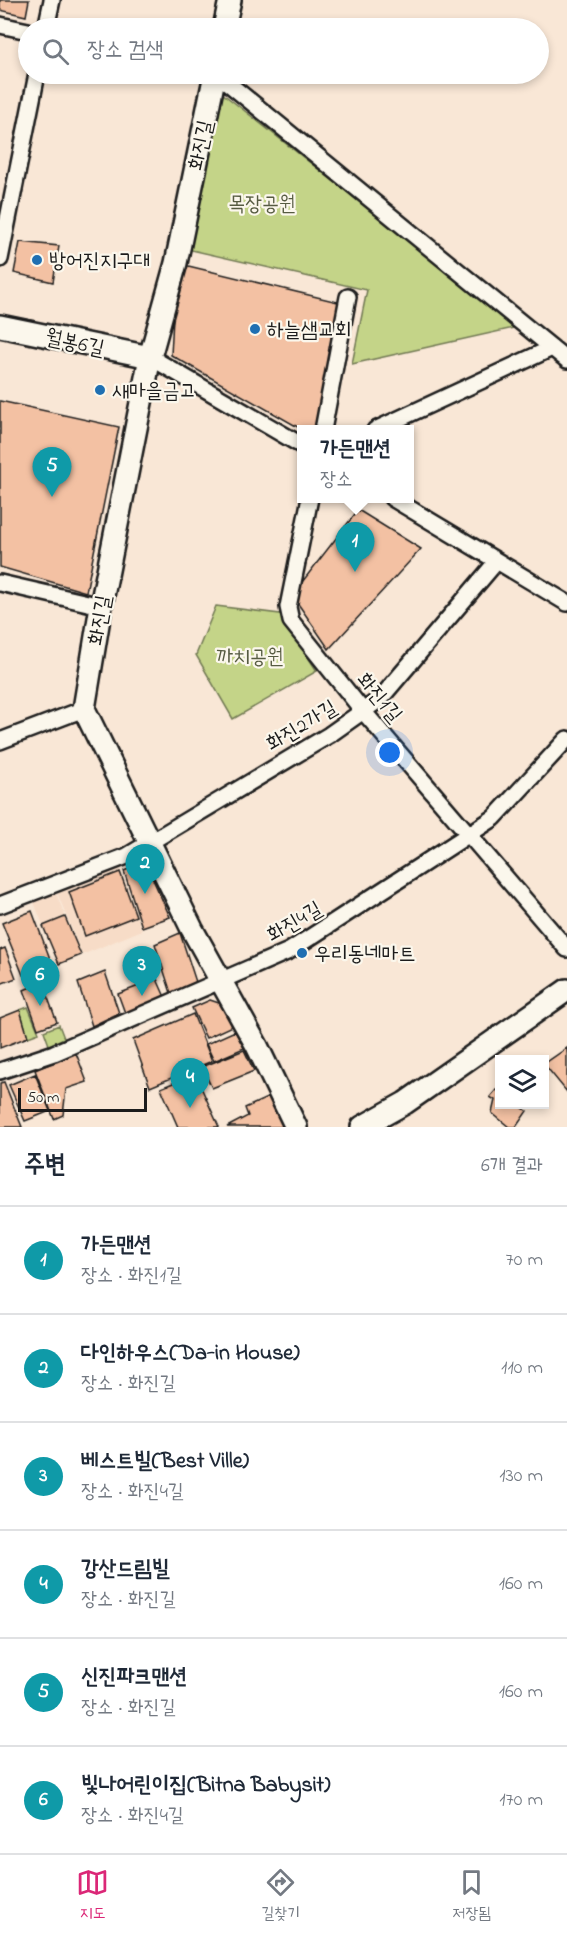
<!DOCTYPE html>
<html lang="ko">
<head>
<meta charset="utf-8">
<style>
  :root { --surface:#fff; --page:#f2f2f3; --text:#1f2937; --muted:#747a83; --line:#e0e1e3; --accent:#db2777 }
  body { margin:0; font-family:"Indie Flower","Poor Story",sans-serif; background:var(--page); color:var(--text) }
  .controls { position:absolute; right:18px; bottom:18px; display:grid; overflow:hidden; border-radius:0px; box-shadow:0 3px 9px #0003 }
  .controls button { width:54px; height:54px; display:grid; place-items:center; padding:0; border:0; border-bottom:2px solid var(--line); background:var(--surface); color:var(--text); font:30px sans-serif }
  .scale { position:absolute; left:18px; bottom:15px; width:129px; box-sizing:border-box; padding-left:6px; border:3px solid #1c1c1c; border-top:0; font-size:16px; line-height:21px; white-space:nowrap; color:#1c1c1c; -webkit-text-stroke:4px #fbf7ec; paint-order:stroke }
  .you { position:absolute; left:390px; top:753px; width:21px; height:21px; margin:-15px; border:4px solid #fff; border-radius:50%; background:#1a73e8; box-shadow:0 0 0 9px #1a73e833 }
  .badge { display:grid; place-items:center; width:39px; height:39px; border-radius:50%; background:var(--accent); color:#fff; font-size:20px; font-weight:700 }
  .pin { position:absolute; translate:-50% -50px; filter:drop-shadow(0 2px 3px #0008) }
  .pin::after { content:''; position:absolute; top:32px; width:21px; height:18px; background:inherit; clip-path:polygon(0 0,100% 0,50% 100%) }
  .popup { position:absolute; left:297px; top:425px; width:117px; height:78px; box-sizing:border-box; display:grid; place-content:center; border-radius:0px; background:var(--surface); filter:drop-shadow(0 2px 4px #0005); font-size:20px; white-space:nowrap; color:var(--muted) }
  .popup b { font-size:22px; color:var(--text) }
  .popup::after { content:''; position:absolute; left:50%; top:100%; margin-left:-12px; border:12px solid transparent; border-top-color:var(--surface) }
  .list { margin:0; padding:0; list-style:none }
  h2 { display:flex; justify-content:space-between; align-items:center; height:78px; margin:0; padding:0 24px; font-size:26px }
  h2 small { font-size:20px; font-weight:400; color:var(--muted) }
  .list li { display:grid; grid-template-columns:39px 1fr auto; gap:18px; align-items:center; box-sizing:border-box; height:108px; padding:0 24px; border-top:2px solid var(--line) }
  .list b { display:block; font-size:22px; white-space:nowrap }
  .list p { margin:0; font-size:20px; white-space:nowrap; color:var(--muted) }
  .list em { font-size:20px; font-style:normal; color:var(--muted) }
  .icon { flex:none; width:33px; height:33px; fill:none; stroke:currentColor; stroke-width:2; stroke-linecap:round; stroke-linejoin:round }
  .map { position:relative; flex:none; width:567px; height:1127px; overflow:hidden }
  .search { position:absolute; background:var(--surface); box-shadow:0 3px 9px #0003; left:18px; right:18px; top:18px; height:66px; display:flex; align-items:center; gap:15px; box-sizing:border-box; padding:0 21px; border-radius:33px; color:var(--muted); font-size:22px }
  .sheet { height:726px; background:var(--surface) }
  nav { display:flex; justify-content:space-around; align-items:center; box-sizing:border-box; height:84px; border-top:2px solid var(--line); background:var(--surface); font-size:16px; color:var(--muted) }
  nav a { display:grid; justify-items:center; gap:3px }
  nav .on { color:var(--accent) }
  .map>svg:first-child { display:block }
</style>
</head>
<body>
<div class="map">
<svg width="567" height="1127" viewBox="0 0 567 1127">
  <rect width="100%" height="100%" fill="#f9e7d6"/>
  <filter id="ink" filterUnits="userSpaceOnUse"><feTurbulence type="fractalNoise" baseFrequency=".0167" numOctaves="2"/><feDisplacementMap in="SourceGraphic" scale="12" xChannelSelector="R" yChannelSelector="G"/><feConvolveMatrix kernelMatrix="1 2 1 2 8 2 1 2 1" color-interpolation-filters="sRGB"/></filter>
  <g filter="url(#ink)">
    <path fill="#f7dcc7" d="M120 867 142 930 82 955 57 892Z
      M55 891 81 955 59 964 33 900Z"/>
    <path fill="#c4d488" stroke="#707852" stroke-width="1.5" d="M222 93 518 327 352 364 367 290 187 249Z
      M216 606 280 614 317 671 233 719 196 655Z
      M28 1007 39 1033 28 1037 20 1010Z
      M59 1025 64 1038 49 1045 44 1031Z"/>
    <path fill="#f3c1a3" stroke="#1c1c1c" stroke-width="1.5" d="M0 0H29L26 16 0 10Z
      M20 242 59 246 53 282 14 273Z
      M176 263 342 303 322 430H303L171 355Z
      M0 401 119 427 86 592 0 567Z
      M358 510 421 549 329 649 292 595Z
      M145 862 170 917 142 927 124 871Z
      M120 872 136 916 85 936 69 892Z
      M32 911 52 964 23 975 2 923Z
      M65 917 81 955 59 964 43 926Z
      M180 933 196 982 171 993 155 944Z
      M5 948 16 978 0 984V950Z
      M105 972 119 1013 92 1026 78 983Z
      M157 979 165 997 125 1013 118 994Z
      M42 982 57 1022 38 1029 24 990Z
      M210 1000 222 1004 232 1026 206 1038 192 1008Z
      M20 1010 28 1037 0 1048V1018Z
      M193 1014 212 1061 150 1087 133 1040Z
      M235 1031 244 1048 214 1061 206 1044Z
      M567 1048V1092L544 1064Z
      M244 1050 254 1071 212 1088 202 1067Z
      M76 1053 87 1082 66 1089 63 1115 54 1119 35 1070Z
      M35 1074 50 1111 25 1121 9 1085Z
      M195 1074 219 1127H178L161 1088Z
      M4 1082 22 1127H0V1083Z
      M496 1090 500 1092V1104H517L527 1111 516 1127H509L492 1113 495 1100 490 1097Z
      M269 1097 283 1127H227L248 1116 245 1108Z"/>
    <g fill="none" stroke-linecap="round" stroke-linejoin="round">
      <defs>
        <path id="street" d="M0 25 28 31
          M46 28 52 0
          M217 74 567 360
          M0 259 37 74
          M150 357 301 445
          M323 430 348 297
          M375 430 552 348
          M310 498 288 607 291 621 363 711 567 949
          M392 498 567 603
          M0 583 101 606
          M0 741 84 709
          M0 905 127 856 329 735 380 699 497 561
          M0 1071 54 1053 289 951 494 818 567 739"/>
        <path id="secondary" d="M224 28 230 0
          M215 74 176 263 150 357 101 606 84 709 192 929 257 1046 296 1127
          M0 326 150 357
          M362 1127 405 1103 567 990"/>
      </defs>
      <use href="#street" stroke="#1c1c1c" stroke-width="20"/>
      <use href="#secondary" stroke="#1c1c1c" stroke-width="26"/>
      <use href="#street" stroke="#fbf7ec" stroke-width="15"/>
      <use href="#secondary" stroke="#fbf7ec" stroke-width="21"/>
    </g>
  </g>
  <g fill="#1f6fb2" stroke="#fbf7ec" stroke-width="2">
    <circle cx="37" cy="260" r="6"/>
    <circle cx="255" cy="329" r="6"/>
    <circle cx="100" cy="390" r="6"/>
    <circle cx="302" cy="953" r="6"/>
  </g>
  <g text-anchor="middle" stroke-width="4.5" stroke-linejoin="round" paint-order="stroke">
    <g font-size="21" fill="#1c1c1c" stroke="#fbf7ec">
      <text transform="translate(200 145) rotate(-78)" y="7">화진길</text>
      <text transform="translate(75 342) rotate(12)" y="7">월봉6길</text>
      <text transform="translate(99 620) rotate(-80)" y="7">화진길</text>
      <text transform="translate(380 697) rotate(50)" y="7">화진1길</text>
      <text transform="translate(301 725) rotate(-31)" y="7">화진2가길</text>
      <text transform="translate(294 921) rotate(-30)" y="7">화진4길</text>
    </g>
    <g font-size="21" fill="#575c42" stroke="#fbf7ec">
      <text x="262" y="210">목장공원</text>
      <text x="250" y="663">까치공원</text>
    </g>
    <g font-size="21" fill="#1c1c1c" stroke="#fbf7ec" text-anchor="start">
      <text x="49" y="267">방어진지구대</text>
      <text x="267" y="336">하늘샘교회</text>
      <text x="112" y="397">새마을금고</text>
      <text x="314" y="960">우리동네마트</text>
    </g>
  </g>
</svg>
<div class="controls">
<button><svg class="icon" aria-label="layers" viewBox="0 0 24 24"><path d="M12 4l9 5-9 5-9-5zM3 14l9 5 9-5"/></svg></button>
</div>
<div class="scale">50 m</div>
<div class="you"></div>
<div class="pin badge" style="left:355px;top:572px;background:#0f9aa8">1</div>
<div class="popup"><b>가든맨션</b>장소</div>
<div class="pin badge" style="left:145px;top:894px;background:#0f9aa8">2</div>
<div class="pin badge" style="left:142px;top:996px;background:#0f9aa8">3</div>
<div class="pin badge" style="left:190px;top:1108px;background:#0f9aa8">4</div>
<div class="pin badge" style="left:52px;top:497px;background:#0f9aa8">5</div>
<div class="pin badge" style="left:40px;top:1006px;background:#0f9aa8">6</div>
<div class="search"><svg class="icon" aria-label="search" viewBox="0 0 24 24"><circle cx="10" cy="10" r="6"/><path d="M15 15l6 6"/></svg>장소 검색</div>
</div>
<section class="sheet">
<h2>주변<small>6개 결과</small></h2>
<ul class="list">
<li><span class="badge" style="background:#0f9aa8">1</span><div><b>가든맨션</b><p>장소 · 화진1길</p></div><em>70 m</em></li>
<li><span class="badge" style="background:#0f9aa8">2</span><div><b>다인하우스(Da-in House)</b><p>장소 · 화진길</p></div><em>110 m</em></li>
<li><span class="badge" style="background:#0f9aa8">3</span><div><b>베스트빌(Best Ville)</b><p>장소 · 화진4길</p></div><em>130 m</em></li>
<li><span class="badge" style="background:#0f9aa8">4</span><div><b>강산드림빌</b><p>장소 · 화진길</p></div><em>160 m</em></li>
<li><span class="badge" style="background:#0f9aa8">5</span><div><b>신진파크맨션</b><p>장소 · 화진길</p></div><em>160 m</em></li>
<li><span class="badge" style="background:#0f9aa8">6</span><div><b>빛나어린이집(Bitna Babysit)</b><p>장소 · 화진4길</p></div><em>170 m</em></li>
</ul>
</section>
<nav>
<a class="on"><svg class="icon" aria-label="map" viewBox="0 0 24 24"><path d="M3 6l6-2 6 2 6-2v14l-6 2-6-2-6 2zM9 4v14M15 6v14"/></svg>지도</a>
<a><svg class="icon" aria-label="directions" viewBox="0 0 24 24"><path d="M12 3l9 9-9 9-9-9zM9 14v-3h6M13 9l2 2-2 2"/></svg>길찾기</a>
<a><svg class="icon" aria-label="saved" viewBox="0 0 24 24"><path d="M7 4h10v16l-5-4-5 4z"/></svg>저장됨</a>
</nav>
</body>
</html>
